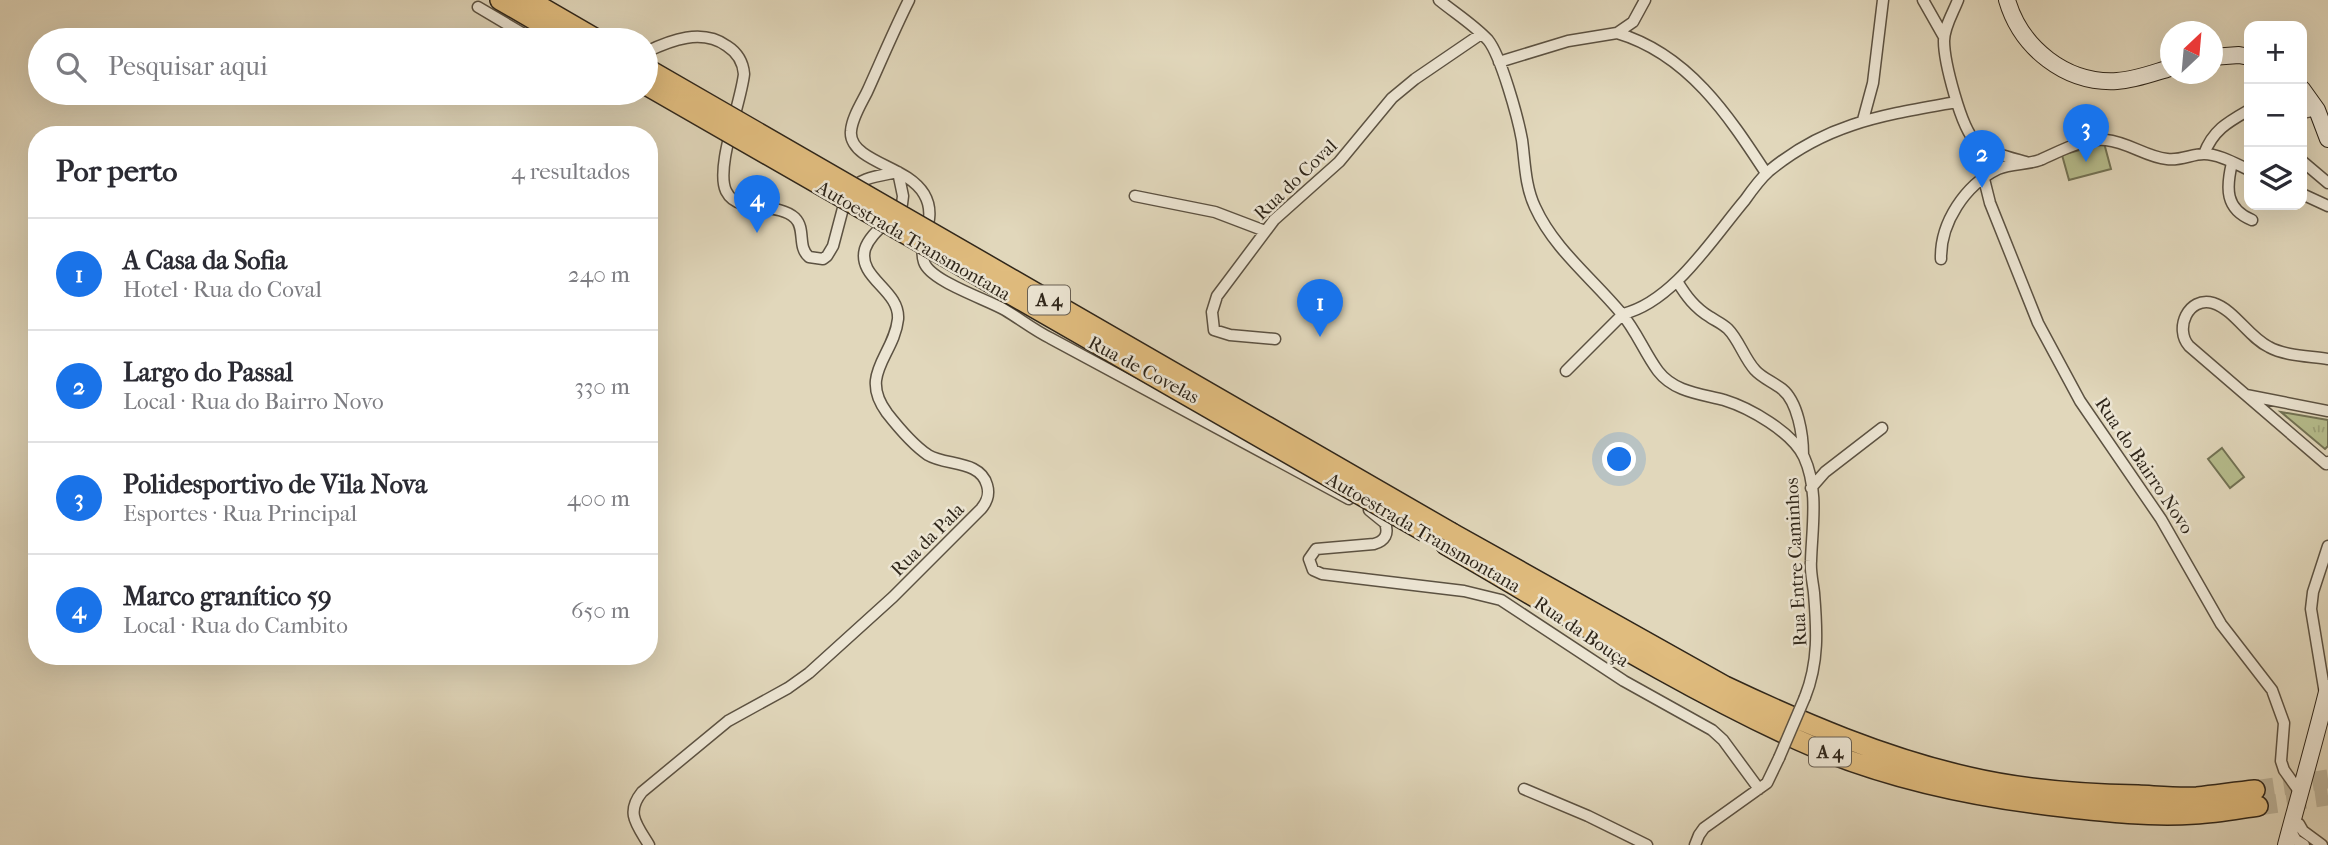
<!DOCTYPE html>
<html lang="pt">
<head>
<meta charset="utf-8">
<style>
  :root { --surface:#fff; --page:#f7f7f7; --text:#2b2b33; --muted:#7c7c81; --line:#e1e1e2; --accent:#1a73e8 }
  body { margin:0; font-family:"IM FELL French Canon",serif; background:var(--page); color:var(--text) }
  .controls { position:absolute; right:21px; top:21px; display:grid; overflow:hidden; border-radius:14px; box-shadow:0 7px 28px #0002 }
  .controls button { width:63px; height:63px; display:grid; place-items:center; padding:0; border:0; border-bottom:2px solid var(--line); background:var(--surface); color:var(--text); font:35px sans-serif }
  .compass { position:absolute; left:2160px; top:21px; width:63px; height:63px; border-radius:50%; background:var(--surface); box-shadow:0 7px 28px #0002; rotate:26deg }
  .you { position:absolute; left:1620px; top:460px; width:24px; height:24px; margin:-18px; border:5px solid #fff; border-radius:50%; background:#1a73e8; box-shadow:0 0 0 10px #1a73e833 }
  .badge { display:grid; place-items:center; width:46px; height:46px; border-radius:50%; background:var(--accent); color:#fff; font-size:23px; font-weight:700 }
  .pin { position:absolute; translate:-50% -58px; filter:drop-shadow(0 2px 4px #0008) }
  .pin::after { content:''; position:absolute; top:37px; width:24px; height:21px; background:inherit; clip-path:polygon(0 0,100% 0,50% 100%) }
  .list { margin:0; padding:0; list-style:none }
  h2 { display:flex; justify-content:space-between; align-items:center; height:91px; margin:0; padding:0 28px; font-size:30px }
  h2 small { font-size:23px; font-weight:400; color:var(--muted) }
  .list li { display:grid; grid-template-columns:46px 1fr auto; gap:21px; align-items:center; box-sizing:border-box; height:112px; padding:0 28px; border-top:2px solid var(--line) }
  .list b { display:block; font-size:26px; white-space:nowrap }
  .list p { margin:0; font-size:23px; white-space:nowrap; color:var(--muted) }
  .list em { font-size:23px; font-style:normal; color:var(--muted) }
  .icon { flex:none; width:38px; height:38px; fill:none; stroke:currentColor; stroke-width:2; stroke-linecap:round; stroke-linejoin:round }
  .map { position:relative; flex:none; width:2328px; height:845px; overflow:hidden }
  .search { position:absolute; background:var(--surface); box-shadow:0 7px 28px #0002; left:28px; top:28px; width:630px; height:77px; display:flex; align-items:center; gap:18px; box-sizing:border-box; padding:0 24px; border-radius:38px; color:var(--muted); font-size:26px }
  .panel { position:absolute; background:var(--surface); box-shadow:0 7px 28px #0002; left:28px; top:126px; width:630px; height:539px; border-radius:28px }
  .map>svg:first-child { display:block }
</style>
</head>
<body>
<div class="map">
<svg width="2328" height="845" viewBox="0 0 2328 845">
  <defs>
    <pattern id="grass-tufts" width="24" height="20" patternUnits="userSpaceOnUse" patternTransform="scale(1.75)"><rect width="24" height="20" fill="#b6bd8d"/><path d="M3 7l-1-3M5 7V3M7 7l1-3M15 17l-1-3M17 17v-4M19 17l1-3" fill="none" stroke="#9da279"/></pattern>
  </defs>
  <rect width="100%" height="100%" fill="#e1d7bb"/>
  <filter id="stains"><feTurbulence type="fractalNoise" baseFrequency=".00286" numOctaves="4"/><feColorMatrix values="0 0 0 0 .2 0 0 0 0 .09 0 0 0 0 .02 0 0 0 .5 -.17"/></filter>
  <radialGradient id="worn" r=".72"><stop offset=".6" stop-color="#630" stop-opacity="0"/><stop offset="1" stop-color="#630" stop-opacity=".3"/></radialGradient>
  <path fill="url(#grass-tufts)" stroke="#727254" stroke-width="2" d="M2281 412 2328 420V446L2325 449Z"/>
  <path fill="#b6bd8d" stroke="#727254" stroke-width="2" d="M2104 143 2111 169 2069 180 2062 155Z
    M2222 448 2244 477 2230 488 2208 459Z"/>
  <g fill="none" stroke-linecap="round" stroke-linejoin="round">
    <path stroke="#bdb49b" stroke-width="19" stroke-dasharray="19 10" stroke-linecap="butt" d="M2255 790 2328 779
      M2258 806 2328 796"/>
    <defs>
      <path id="street" d="M909 0C894 30 881 61 867 92 861 104 852 118 851 131 850 140 856 148 863 153 882 167 911 173 924 194 939 219 917 242 924 262 930 281 986 299 1005 310 1020 319 1034 330 1050 338L1349 499
        M1439 0C1455 13 1474 25 1488 40 1501 56 1518 118 1522 140 1525 162 1525 186 1535 207 1554 249 1592 278 1621 313 1636 330 1644 352 1658 371 1674 392 1701 394 1724 400 1750 408 1792 432 1804 457 1819 490 1812 527 1811 561 1810 572 1813 583 1814 593 1817 629 1819 662 1805 697
        M1923 0 1944 37
        M1958 0C1953 13 1944 27 1944 41 1944 61 1961 129 1976 142 1988 153 2012 158 2026 162
        M478 7 534 40
        M1617 33C1688 54 1728 115 1766 173
        M646 52C671 40 702 28 727 46 738 53 743 62 744 74 741 103 715 167 726 191 730 199 735 202 743 204 759 209 782 206 795 218 806 229 797 247 809 257L823 259 827 256 833 246 847 193C860 177 879 176 898 172
        M1499 62 1568 41 1617 33 1633 22 1645 0
        M2302 113 2317 110
        M1863 120 1873 83 1883 0
        M2204 154C2213 130 2228 122 2249 110
        M2302 161 2328 183
        M2232 163C2226 188 2225 209 2252 220
        M1984 179 1990 203 2038 323 2080 401 2161 519 2221 624 2272 690 2284 723 2281 761 2284 770 2299 791
        M2302 194 2328 206
        M1135 196 1215 212 1265 231
        M1941 259C1940 223 1965 185 1998 169 2011 163 2027 165 2040 160 2061 151 2082 138 2106 140 2128 142 2146 157 2167 159 2180 161 2192 154 2204 154 2219 154 2236 164 2249 170
        M1677 281C1686 296 1695 308 1710 317 1716 321 1723 324 1728 329 1739 340 1744 358 1755 370 1762 378 1773 382 1782 389 1798 402 1803 435 1803 455
        M1623 314C1673 302 1712 239 1745 200 1752 190 1760 179 1769 171 1827 123 1884 115 1956 102
        M1275 339 1230 335 1214 330 1212 312 1217 296 1274 220 1339 162 1392 98 1415 79 1481 34
        M2328 359C2310 356 2285 356 2269 347 2248 337 2235 310 2213 303 2188 296 2174 329 2189 346L2326 464 2328 462
        M1566 371 1623 314
        M2246 395 2328 411
        M1811 488 1825 472 1882 428
        M1369 510 1385 523C1389 534 1385 541 1374 544L1316 549 1309 559 1313 570 1322 574 1464 591 1501 600 1624 681 1712 730 1723 740 1759 789
        M2325 694 2311 609 2313 592 2328 546
        M1524 789 1588 816 1647 845
        M2299 824 2303 831 2322 845
        M2290 830 2296 840 2304 845
        M649 845C637 825 625 813 642 792L728 721 788 688 809 673 893 597 981 509C987 502 990 495 987 485 980 460 946 466 928 455 913 445 898 427 887 413 858 374 894 356 898 319 900 290 857 278 865 249 871 231 893 220 902 204L903 196 898 172
        M1695 845 1699 835 1704 828 1767 783 1779 758"/>
      <path id="secondary" d="M2007 0C2021 48 2066 84 2117 81 2135 80 2153 73 2170 68
        M2212 57 2239 55 2249 57
        M2302 89 2317 110 2328 139
        M2286 845C2300 792 2315 741 2328 688"/>
      <path id="highway" d="M500 0 569 40
        M529 0 598 40
        M1452 533 1725 686C1803 723 1885 758 1969 777 2024 790 2082 794 2138 795 2158 796 2178 798 2197 797 2216 795 2236 792 2255 790
        M1446 545C1562 612 1676 684 1798 740 1882 778 1971 797 2063 807 2106 812 2151 817 2195 814 2216 813 2237 809 2258 806"/>
    </defs>
    <use href="#street" stroke="#5c5242" stroke-width="13"/>
    <use href="#secondary" stroke="#2f261a" stroke-width="18"/>
    <use href="#highway" stroke="#2f261a" stroke-width="22"/>
    <use href="#street" stroke="#ece5d3" stroke-width="10"/>
    <use href="#secondary" stroke="#ece5d3" stroke-width="16"/>
    <use href="#highway" stroke="#e0bc7e" stroke-width="19"/>
    <defs>
      <path id="street-bridge" d="M1779 758 1805 697"/>
      <path id="highway-bridge" d="M646 68 1452 533
        M646 85 1425 532"/>
    </defs>
    <use href="#street-bridge" stroke="#5c5242" stroke-width="13" stroke-linecap="butt"/>
    <use href="#highway-bridge" stroke="#2f261a" stroke-width="22" stroke-linecap="butt"/>
    <use href="#street-bridge" stroke="#ece5d3" stroke-width="10"/>
    <use href="#highway-bridge" stroke="#e0bc7e" stroke-width="19"/>
  </g>
  <g text-anchor="middle" stroke-width="5" stroke-linejoin="round" paint-order="stroke">
    <g fill="#ece5d3" stroke="#685f52" stroke-width="2">
      <rect x="1028" y="285.5" width="42" height="29" rx="5"/>
      <rect x="1809" y="737.5" width="42" height="29" rx="5"/>
    </g>
    <g font-size="18" font-weight="bold" fill="#2f261a">
      <text x="1049" y="306">A 4</text>
      <text x="1830" y="758">A 4</text>
    </g>
    <g font-size="19" fill="#2f261a" stroke="#ece5d3">
      <text transform="translate(1295 179) rotate(-44)" y="7">Rua do Coval</text>
      <text transform="translate(914 240) rotate(30)" y="7">Autoestrada Transmontana</text>
      <text transform="translate(1144 369) rotate(28)" y="7">Rua de Covelas</text>
      <text transform="translate(2145 465) rotate(56)" y="7">Rua do Bairro Novo</text>
      <text transform="translate(1424 532) rotate(30)" y="7">Autoestrada Transmontana</text>
      <text transform="translate(927 539) rotate(-45)" y="7">Rua da Pala</text>
      <text transform="translate(1795 562) rotate(-93)" y="7">Rua Entre Caminhos</text>
      <text transform="translate(1582 631) rotate(34)" y="7">Rua da Bouça</text>
    </g>
  </g>
  <rect width="100%" height="100%" filter="url(#stains)"/>
  <rect width="100%" height="100%" fill="url(#worn)"/>
</svg>
<div class="controls">
<button>+</button>
<button>−</button>
<button><svg class="icon" aria-label="layers" viewBox="0 0 24 24"><path d="M12 4l9 5-9 5-9-5zM3 14l9 5 9-5"/></svg></button>
</div>
<svg class="compass" viewBox="-18 -18 36 36"><path d="M0-13l5 13h-10z" fill="#e53935"/><path d="M0 13l5-13h-10z" fill="#7c7c81"/></svg>
<div class="you"></div>
<div class="pin badge" style="left:1320px;top:337px">1</div>
<div class="pin badge" style="left:1982px;top:188px">2</div>
<div class="pin badge" style="left:2086px;top:162px">3</div>
<div class="pin badge" style="left:757px;top:233px">4</div>
<div class="search"><svg class="icon" aria-label="search" viewBox="0 0 24 24"><circle cx="10" cy="10" r="6"/><path d="M15 15l6 6"/></svg>Pesquisar aqui</div>
<section class="panel">
<h2>Por perto<small>4 resultados</small></h2>
<ul class="list">
<li><span class="badge">1</span><div><b>A Casa da Sofia</b><p>Hotel · Rua do Coval</p></div><em>240 m</em></li>
<li><span class="badge">2</span><div><b>Largo do Passal</b><p>Local · Rua do Bairro Novo</p></div><em>330 m</em></li>
<li><span class="badge">3</span><div><b>Polidesportivo de Vila Nova</b><p>Esportes · Rua Principal</p></div><em>400 m</em></li>
<li><span class="badge">4</span><div><b>Marco granítico 59</b><p>Local · Rua do Cambito</p></div><em>650 m</em></li>
</ul>
</section>
</div>
</body>
</html>
